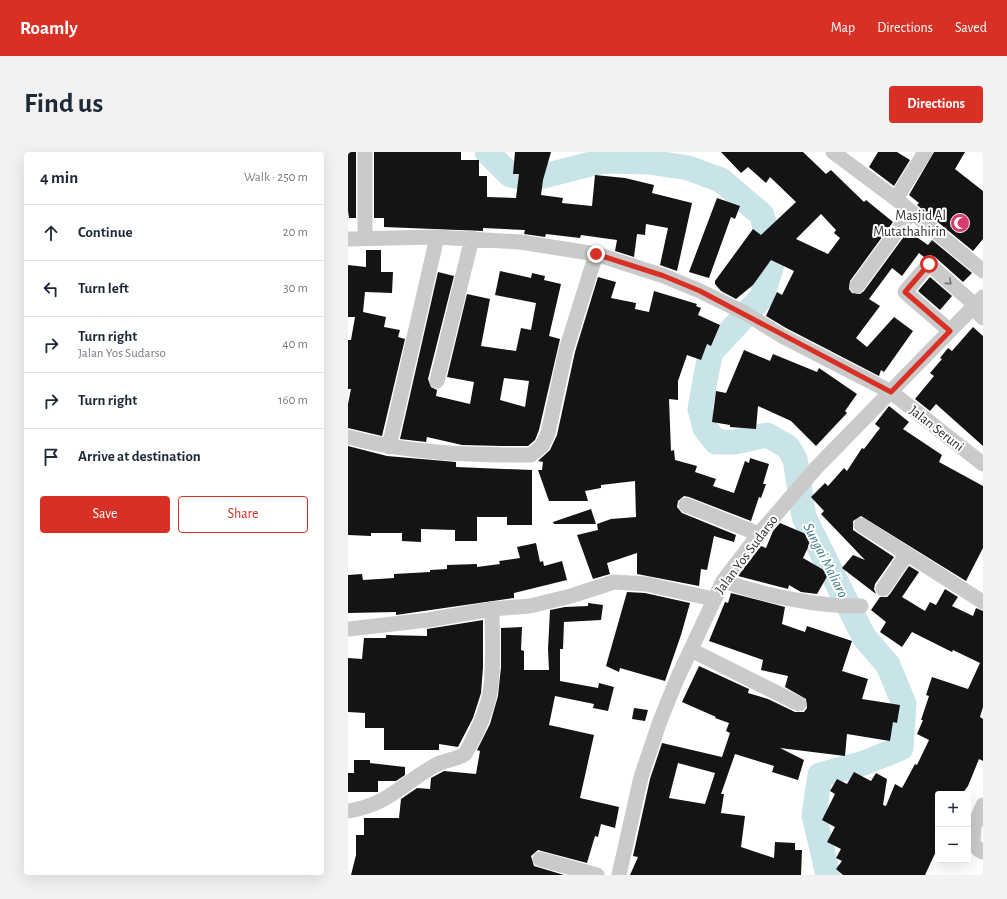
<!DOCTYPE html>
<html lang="en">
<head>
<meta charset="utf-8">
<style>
  :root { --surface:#fff; --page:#f2f2f3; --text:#1f2937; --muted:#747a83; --line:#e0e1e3; --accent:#d93025 }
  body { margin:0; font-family:"Alegreya Sans",sans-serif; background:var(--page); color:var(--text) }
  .controls { position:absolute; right:12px; bottom:12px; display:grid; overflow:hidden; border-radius:4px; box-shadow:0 4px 16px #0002 }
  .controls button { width:36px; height:36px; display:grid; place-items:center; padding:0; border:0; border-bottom:1px solid var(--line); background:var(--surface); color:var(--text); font:20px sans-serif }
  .stop { position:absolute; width:12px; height:12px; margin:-9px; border:3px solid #d93025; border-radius:50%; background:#fff }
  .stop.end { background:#d93025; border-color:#fff; box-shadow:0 1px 4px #0008 }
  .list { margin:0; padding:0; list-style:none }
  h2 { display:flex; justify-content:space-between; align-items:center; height:52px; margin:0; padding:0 16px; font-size:17px }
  h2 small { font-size:13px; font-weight:400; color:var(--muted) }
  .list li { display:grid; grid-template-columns:26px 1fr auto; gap:12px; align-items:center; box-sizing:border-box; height:56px; padding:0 16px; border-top:1px solid var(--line) }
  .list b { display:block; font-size:15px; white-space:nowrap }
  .list p { margin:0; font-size:13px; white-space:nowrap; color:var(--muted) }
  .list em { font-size:13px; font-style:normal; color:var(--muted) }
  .actions { display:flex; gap:8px; padding:12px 16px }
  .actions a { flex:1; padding:9px 0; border:1px solid var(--accent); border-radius:4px; text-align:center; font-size:14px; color:var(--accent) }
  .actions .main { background:var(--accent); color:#fff }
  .icon { flex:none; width:22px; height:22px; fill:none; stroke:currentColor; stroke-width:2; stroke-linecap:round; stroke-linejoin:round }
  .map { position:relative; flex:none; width:635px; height:723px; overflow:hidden; border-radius:4px }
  header { display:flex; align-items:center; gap:24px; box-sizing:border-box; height:56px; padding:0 20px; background:var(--accent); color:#fff }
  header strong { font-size:19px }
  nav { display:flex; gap:22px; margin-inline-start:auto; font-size:14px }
  .intro { display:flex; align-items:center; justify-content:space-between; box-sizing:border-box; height:96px; padding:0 24px }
  h1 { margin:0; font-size:28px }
  .button { padding:10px 18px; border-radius:4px; background:var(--accent); color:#fff; font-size:14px; font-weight:700 }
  main { display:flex; gap:24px; padding:0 24px }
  aside { flex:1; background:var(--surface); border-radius:4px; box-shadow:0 4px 16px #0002 }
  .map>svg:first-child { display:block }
</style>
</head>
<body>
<header>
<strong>Roamly</strong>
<nav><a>Map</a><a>Directions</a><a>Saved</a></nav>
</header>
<div class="intro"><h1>Find us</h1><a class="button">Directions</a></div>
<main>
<aside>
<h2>4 min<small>Walk · 250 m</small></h2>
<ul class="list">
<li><svg class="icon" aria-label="ahead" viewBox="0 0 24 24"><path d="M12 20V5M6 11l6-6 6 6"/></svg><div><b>Continue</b></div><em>20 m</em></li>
<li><svg class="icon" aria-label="left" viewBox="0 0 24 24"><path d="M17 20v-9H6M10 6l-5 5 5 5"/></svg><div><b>Turn left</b></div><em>30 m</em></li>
<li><svg class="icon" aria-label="right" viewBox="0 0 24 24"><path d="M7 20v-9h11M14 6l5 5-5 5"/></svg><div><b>Turn right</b><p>Jalan Yos Sudarso</p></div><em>40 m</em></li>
<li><svg class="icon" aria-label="right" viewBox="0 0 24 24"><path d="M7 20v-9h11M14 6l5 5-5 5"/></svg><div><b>Turn right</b></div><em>160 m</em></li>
<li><svg class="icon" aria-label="arrive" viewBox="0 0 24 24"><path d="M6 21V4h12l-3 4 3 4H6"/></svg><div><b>Arrive at destination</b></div></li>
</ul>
<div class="actions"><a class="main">Save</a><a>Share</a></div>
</aside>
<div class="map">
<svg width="635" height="723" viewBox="0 0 635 723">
  <rect width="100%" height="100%" fill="#fff"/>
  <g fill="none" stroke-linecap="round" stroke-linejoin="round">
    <path stroke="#c9e4e8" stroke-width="4" d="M249 0 255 9"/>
    <path stroke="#c9e4e8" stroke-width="25" d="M139 0 162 23 184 27 255 9 301 10 340 16 373 28 414 63 425 109 414 145 363 200 358 223 352 257 357 276 368 290H386L419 283 440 295 447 307 456 365 516 485 540 513 556 552 553 596 516 611 472 623 466 663 480 723"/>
  </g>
  <path fill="#141414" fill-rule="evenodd" d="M0 0H8V66H1L0 59Z
    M26 0H113V8H131V24H139V45L168 46 171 22H165L167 0H203L195 28 193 43 215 46 214 51 244 54 247 23 277 26 306 33 304 41 344 51 329 119 312 113 320 76 298 72 297 83 289 82 286 105 267 99 269 88 233 83 232 86 198 82 197 85 176 82 177 78 135 76V79L36 75V66H26Z
    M373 0H455L478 22 483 18 516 50 518 48 545 70 502 129 501 137 504 141 512 142 516 139 560 79 580 93 584 88 624 121 615 130 587 105 582 103 576 105 571 101 554 124 544 116 521 147 532 154 508 186 519 195 546 165 565 179 536 220 533 218 531 224 438 176 418 164 429 140 434 143 446 119 423 108 405 133 388 147 373 139 367 132V129L405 77 413 83 448 50 422 25 418 31 400 15 393 21ZM473 62 488 78 486 81 492 86 480 102 448 87Z
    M530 0H549L562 8 546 34 521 15Z
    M586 0H617L607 17 635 39V87L625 99 569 53 571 51 561 43Z
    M369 46 392 54 387 67 383 65 361 126 341 120Z
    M18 98H33V120H45L44 141 17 140 15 160 38 165 36 175 52 178 50 185 57 187 34 284 0 276V252L3 237H0V188H3L7 165H0V113L18 115Z
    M152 119 183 126 184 121 197 124 196 128 213 132 201 184 212 187 191 278 187 288 180 294H154L114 293 79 285 78 290 52 287 90 120 106 124 80 227 83 235 89 238 88 244 122 252 126 230 99 225 119 142 142 147 133 194 168 199 173 176 183 178 188 151 147 143ZM156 226 181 229 177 255 152 248Z
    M250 125 268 130 263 146 288 151 287 157 301 160 306 139 349 152 348 154 353 156 350 163 372 173 363 194 359 192 353 208 339 203 330 229V248L321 247 323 299 326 298 327 308 349 314 347 320 368 327 365 334 386 341 397 309 401 311 402 306 421 312 415 332H418L413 346 411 345 403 369 341 345 336 344 330 349 329 355 334 361 388 383 386 390 366 384 359 418 353 417 351 434 289 422V401L259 411 262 422 245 427 229 383 250 378 249 372 263 367 288 365 287 329 253 333V336L237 339 240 349H201L190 318H194L195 310 190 309 202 298 209 283 227 200Z
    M582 125 604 144 592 158 570 139Z
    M625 175 635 184V294L588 252 582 259 567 247 586 224 582 221 594 207 592 206 600 196 604 199Z
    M396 198 422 209 425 202 469 220 471 216 509 242 497 259 499 261 468 294 443 269 410 254 408 277 382 275V273L364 270 368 239 378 241Z
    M541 254 561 270 555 277 594 303 591 310 635 334V396L618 429 513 364 505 369V378L546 405 527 432 526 437 528 442 494 416 505 403 517 408 473 362 476 359 463 345 477 331 480 334 496 316 499 319 514 296 516 297 532 276 527 272Z
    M0 294 39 304 108 310V315L184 318V373H159V365H129V389H107V378L73 377V390L54 389V381H23V384L0 383Z
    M243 357 248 372H206L205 370Z
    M432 371 465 385 455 406 481 421 469 442 453 440 441 433 440 437 390 424 413 394 418 396 425 379Z
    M188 391 192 410 195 409 196 414 214 409 219 428 166 441V446L48 463V460L0 461V423L14 422 15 428 46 426V422L82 420V418L99 417V413L129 412V415L152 412 151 409 172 406 169 395Z
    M561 414 571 420 554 445 577 459 582 450 588 453 597 437 610 445 604 454 625 464 628 456 635 459V555L632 565 635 567V609L631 607 620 634 614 642H590V695L577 723H495L488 717 494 709 488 706 493 697 479 690 487 675 474 668 487 642 482 639 489 627 499 632 506 620 523 629 528 621 539 627 535 653 538 654 547 632 554 636 567 612 569 613 581 588 569 582 575 568H573L581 544 578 543 584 525 620 537 632 511 605 498 604 500 564 480 554 495 532 480 538 470 523 458 532 445H539L542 442Z
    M279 440 297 441 342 451 333 483 317 529 272 516 271 520 258 514Z
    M383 441 437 455 434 472 457 480 459 474 504 489 494 519 520 527 514 547 552 553 549 571 545 570 542 589 499 582 497 604 432 596 456 608 450 628 424 620 426 614 387 602 373 642H376L373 661 397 664 393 695 426 706 427 690 447 691V698H454L453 723H282L290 705 285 704 302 627 314 591 374 605 382 581 378 579 381 571 367 566 368 565 334 550 351 514 401 537 400 541 420 547 447 560H456L459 556 458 547 437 535 440 524 413 518 415 508 361 489 377 450 380 451ZM330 611 367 621 357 652 321 646Z
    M240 451 255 453 253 468 216 470 215 497H212V529L250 536 251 531 266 535 260 559 245 556 246 552 207 544 201 573 246 583 232 646 271 655 267 676 253 672 250 685 247 684 239 711 190 698 183 704 186 714 216 723H3L8 703V683H16V666H51L53 647 69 636 82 637 83 626 96 619 128 622 132 599 129 598 142 572 150 544 153 515V476L174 475 173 498 176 499V518H201L200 497 202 458 217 455 240 454Z
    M135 468V515L133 541 125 566 110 595 91 592V598H36V576H17V561L0 560V506L14 507 16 486H38V483L79 484V477Z
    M286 556 300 558 297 569 284 567Z
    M6 608H22V611L57 615V623L48 629H30V640H0V621H6Z"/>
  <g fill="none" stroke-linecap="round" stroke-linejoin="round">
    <path stroke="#cacaca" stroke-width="15" d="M485 0 548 47 635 119
      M548 47 577 0
      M17 86V0
      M0 87 89 85 172 90 248 102 316 124 352 139 397 161 434 184 543 240 635 312
      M509 134 563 60
      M625 156 635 166
      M602 179 557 140 581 112 627 153
      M89 229 124 86
      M0 285C60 301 116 303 177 303H183L194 294 200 281 218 198 248 102
      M41 295 89 85
      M338 353 411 382
      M513 373 635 450
      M375 429C415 443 471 455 513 454
      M535 437 558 403
      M0 477 80 468 144 457 182 454 223 444 266 430 298 432 365 447
      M343 498 451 552
      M635 653 626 675 625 691 631 698 635 700
      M0 659C40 653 54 632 86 614 96 608 108 608 117 602 129 581 140 558 143 534 146 509 144 482 144 457
      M192 707 249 723
      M271 723 293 625 312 569 329 527 375 429 411 382 468 316 635 145"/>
  </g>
  <defs><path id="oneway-chevron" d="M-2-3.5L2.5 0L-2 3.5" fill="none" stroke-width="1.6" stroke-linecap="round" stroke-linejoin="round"/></defs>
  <use stroke="#747474" href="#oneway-chevron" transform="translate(601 130) rotate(41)"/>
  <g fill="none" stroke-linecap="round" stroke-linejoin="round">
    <path stroke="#d93025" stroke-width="5" d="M248 102 316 124 352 139 543 240 602 179 557 140 581 112"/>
  </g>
  <defs>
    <symbol id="mosque-disc" viewBox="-11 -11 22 22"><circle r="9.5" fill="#d73b6f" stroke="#fff"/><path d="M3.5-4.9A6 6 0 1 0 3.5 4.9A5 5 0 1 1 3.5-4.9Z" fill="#fff"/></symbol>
  </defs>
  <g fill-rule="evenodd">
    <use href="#mosque-disc" x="601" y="60" width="22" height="22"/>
  </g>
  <g text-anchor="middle" stroke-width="4" stroke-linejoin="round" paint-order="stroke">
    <g font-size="14" fill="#2d2d2d" stroke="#fff" text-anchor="end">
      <text x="598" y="68">Masjid Al<tspan x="598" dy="16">Mutathahirin</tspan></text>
    </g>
    <g font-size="14" fill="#2d2d2d" stroke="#fff">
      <text transform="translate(589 276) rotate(38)" y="5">Jalan Seruni</text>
      <text transform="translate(398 402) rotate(-53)" y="5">Jalan Yos Sudarso</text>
    </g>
    <g font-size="15" font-style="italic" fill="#417f88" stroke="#fff">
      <text transform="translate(478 408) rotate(63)" y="5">Sungai Maliaro</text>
    </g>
  </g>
</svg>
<div class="controls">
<button>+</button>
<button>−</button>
</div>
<div class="stop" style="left:581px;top:112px"></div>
<div class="stop end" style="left:248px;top:102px"></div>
</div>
</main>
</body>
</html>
